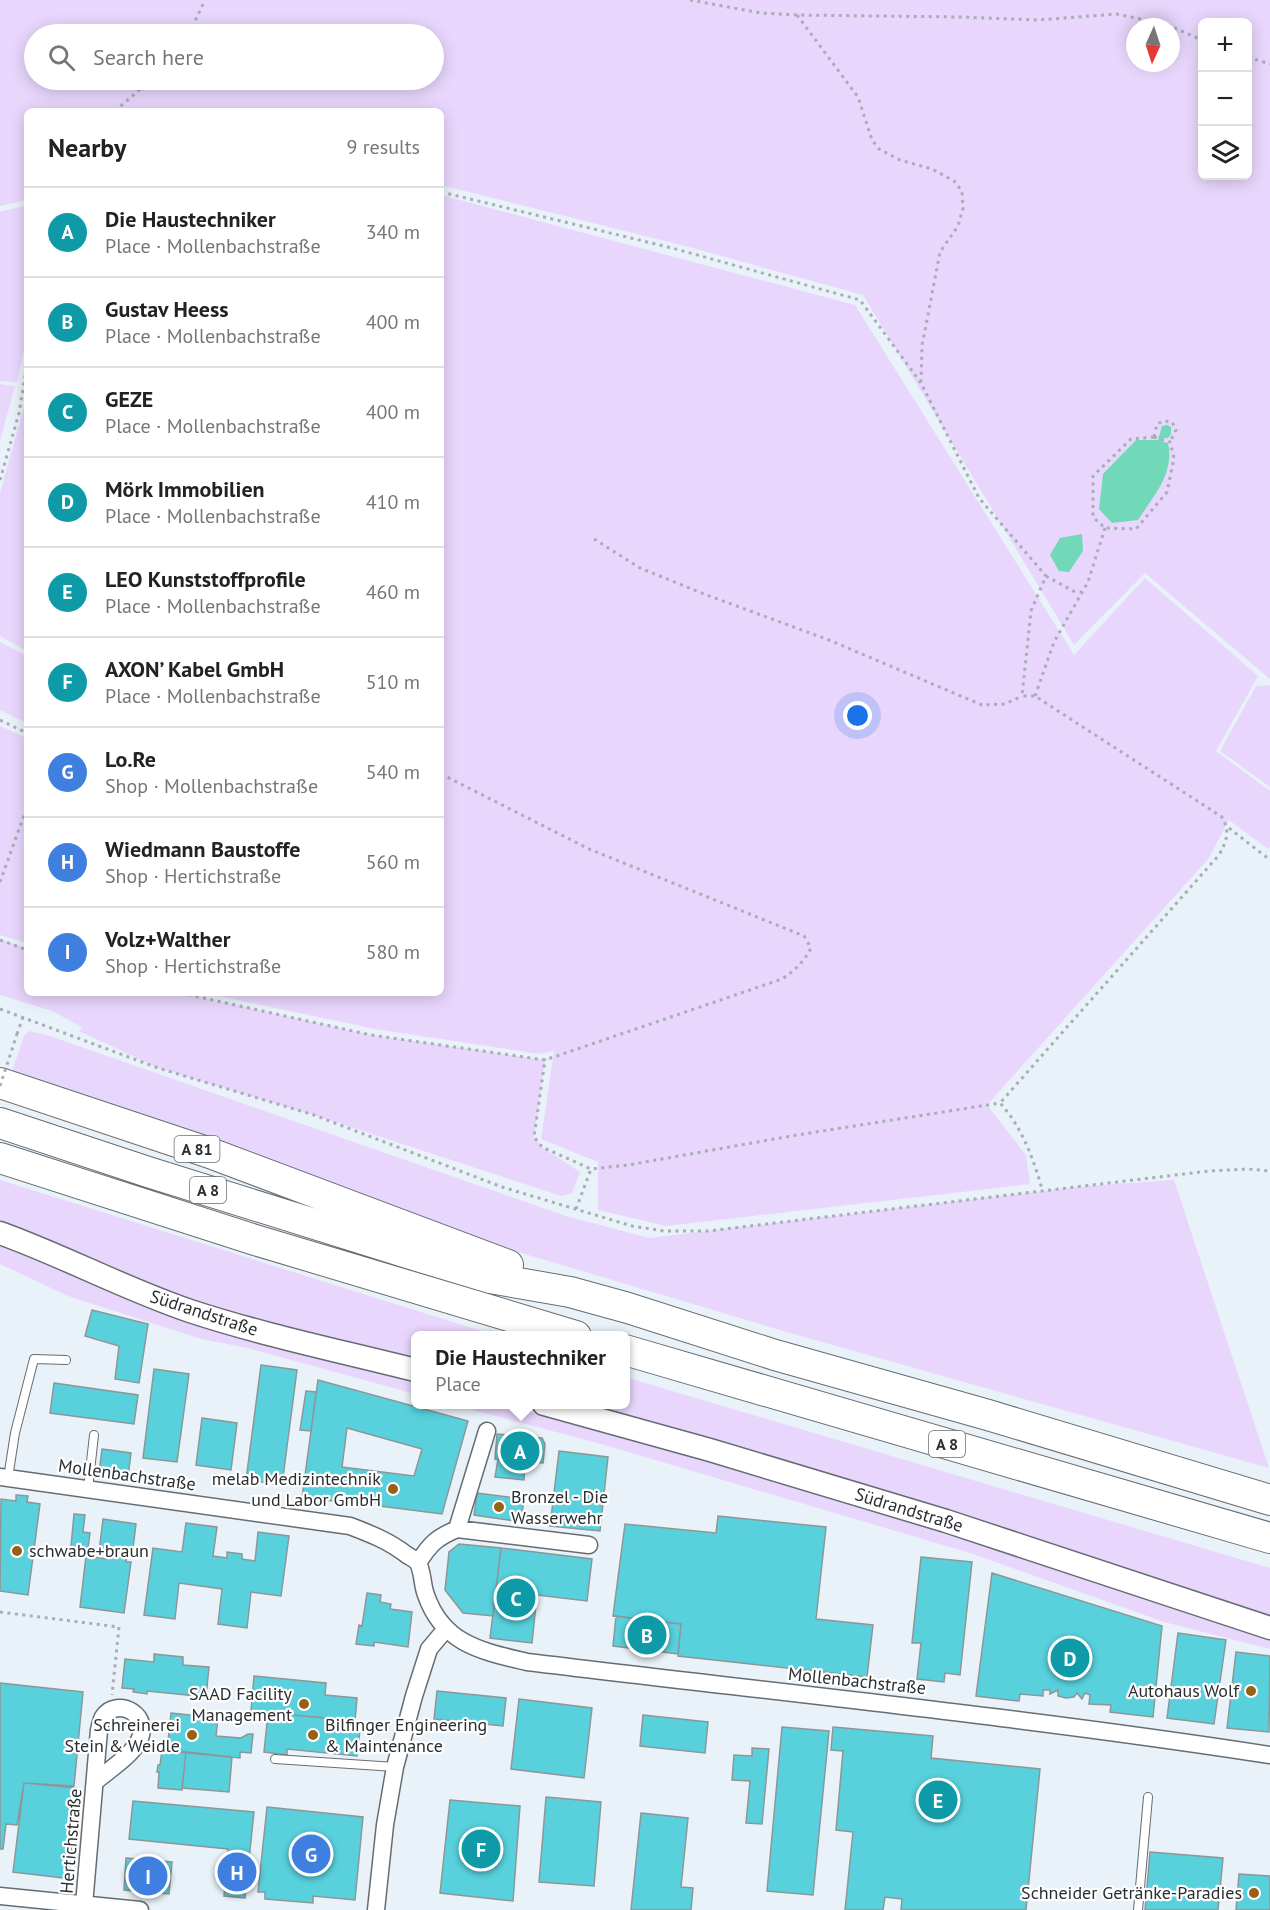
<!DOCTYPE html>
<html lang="en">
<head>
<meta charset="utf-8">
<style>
  :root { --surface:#fff; --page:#f6f6f6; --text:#222; --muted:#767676; --line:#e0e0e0; --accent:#0b8043 }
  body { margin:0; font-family:"PT Sans",sans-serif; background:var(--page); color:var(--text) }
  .controls { position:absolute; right:18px; top:18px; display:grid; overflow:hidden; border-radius:9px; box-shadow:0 3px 15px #0003 }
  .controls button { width:54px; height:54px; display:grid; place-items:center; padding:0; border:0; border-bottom:2px solid var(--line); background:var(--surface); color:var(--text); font:30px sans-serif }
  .compass { position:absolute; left:1126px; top:18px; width:54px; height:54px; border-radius:50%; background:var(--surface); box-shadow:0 3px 15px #0003; rotate:183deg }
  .you { position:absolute; left:858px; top:716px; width:21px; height:21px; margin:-15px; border:4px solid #fff; border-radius:50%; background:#1a73e8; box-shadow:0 0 0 9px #1a73e833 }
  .badge { display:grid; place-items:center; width:39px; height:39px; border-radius:50%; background:var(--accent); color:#fff; font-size:20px; font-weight:700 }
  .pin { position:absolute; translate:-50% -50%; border:3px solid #fff; box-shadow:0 2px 6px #0006 }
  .popup { position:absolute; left:411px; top:1331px; width:219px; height:78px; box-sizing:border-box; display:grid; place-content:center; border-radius:9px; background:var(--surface); filter:drop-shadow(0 2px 4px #0005); font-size:20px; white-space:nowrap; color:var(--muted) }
  .popup b { font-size:22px; color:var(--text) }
  .popup::after { content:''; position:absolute; left:50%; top:100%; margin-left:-12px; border:12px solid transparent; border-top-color:var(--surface) }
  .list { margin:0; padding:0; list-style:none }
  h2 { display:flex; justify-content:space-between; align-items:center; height:78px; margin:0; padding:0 24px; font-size:26px }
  h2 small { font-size:20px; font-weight:400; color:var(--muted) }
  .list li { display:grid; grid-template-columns:39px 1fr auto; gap:18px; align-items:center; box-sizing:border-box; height:90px; padding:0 24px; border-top:2px solid var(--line) }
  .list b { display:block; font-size:22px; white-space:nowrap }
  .list p { margin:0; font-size:20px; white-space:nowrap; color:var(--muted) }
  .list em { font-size:20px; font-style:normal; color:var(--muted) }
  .icon { flex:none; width:33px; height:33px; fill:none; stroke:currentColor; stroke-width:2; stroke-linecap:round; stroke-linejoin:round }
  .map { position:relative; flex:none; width:1270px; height:1910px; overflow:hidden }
  .search { position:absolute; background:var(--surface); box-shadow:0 3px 15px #0003; left:24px; top:24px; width:420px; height:66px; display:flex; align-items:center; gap:15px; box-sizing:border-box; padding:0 21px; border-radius:33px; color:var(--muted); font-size:22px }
  .panel { position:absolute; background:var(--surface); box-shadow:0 3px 15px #0003; left:24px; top:108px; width:420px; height:888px; border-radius:9px }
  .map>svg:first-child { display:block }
</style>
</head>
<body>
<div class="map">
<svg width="1270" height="1910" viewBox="0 0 1270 1910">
  <rect width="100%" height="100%" fill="#e9f2f9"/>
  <path fill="#e9d6fd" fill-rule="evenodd" d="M0 0H1270V679L1145 573 1074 645 863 295 689 247 441 185V111H27V200L0 206ZM1202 22H1248V176H1202ZM1135 27H1171V63H1135ZM34 34H434V80H34Z
    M441 195 855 305 1074 655 1145 578 1258 676 1216 751 1270 791V846L1268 849 1229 820 1209 858 987 1105 1026 1155 1030 1184 666 1226 598 1210V1162L541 1139 554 1051 539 1054 375 1029 204 993H441Z
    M27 205V319L25 346 17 382 0 381V212Z
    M0 384 15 386 0 441Z
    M27 396V651L0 636V493Z
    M0 642 27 656V723L0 710Z
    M1270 685V787L1220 751 1256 686Z
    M0 726 27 738V943L0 935Z
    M0 939 27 948V993H181L371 1035 545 1060 534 1137 542 1147 580 1172 572 1193 561 1196 314 1115 158 1068 79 1031 82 1027 52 1011 0 995Z
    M29 1031 47 1035 566 1216 649 1238 1086 1186 1174 1180 1269 1468 783 1331 458 1234 11 1074 24 1036Z
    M0 1180 494 1335 415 1336V1363L203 1306 119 1274 0 1222Z
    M0 1246 158 1310 415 1381V1394L248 1348 201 1339 68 1296 0 1264Z
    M625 1377 1270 1568V1619L573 1405 625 1404Z
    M454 1405H506L742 1470 1270 1636V1649L1164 1622 970 1553 601 1444Z"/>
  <path fill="#72d9b8" d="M1167 425 1171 427V434L1168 438H1163L1161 441 1168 443C1175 473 1153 497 1138 520L1112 523 1099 509 1103 474 1136 440H1158L1162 426Z
    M1082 534 1083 551 1069 572 1059 571 1050 555 1060 538Z"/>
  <path fill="#58d1dd" stroke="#8c9799" stroke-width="1.5" fill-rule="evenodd" d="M92 1310 148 1324 139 1383 115 1379 119 1346 85 1336Z
    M261 1365 297 1370 282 1485 246 1480Z
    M154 1369 189 1374 177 1462 143 1458Z
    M318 1380 468 1421 442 1514 380 1506V1503L364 1501V1505L302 1497ZM347 1428 422 1449 414 1476 342 1467Z
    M54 1383 138 1395 134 1424 50 1413Z
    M306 1391 316 1392 311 1431 300 1430Z
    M202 1418 237 1423 231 1470 196 1465Z
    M497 1434 542 1438 545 1444 543 1463 495 1459Z
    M102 1449 131 1453 128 1477 99 1473Z
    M559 1451 608 1457 600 1531 550 1526Z
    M498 1459 525 1462 524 1480 495 1477Z
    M477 1493 524 1499 521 1522 474 1515Z
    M16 1495 28 1496 27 1502 40 1504 28 1595 0 1591 1 1499 16 1501Z
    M74 1514 85 1515 83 1532 90 1533 88 1548 71 1546Z
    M718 1516 826 1527 816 1619 873 1625 867 1677 678 1656 681 1624 613 1616 625 1524 716 1533Z
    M103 1519 136 1524 132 1556H127L126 1562H131L124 1613 80 1607 86 1556 107 1559V1553L99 1552Z
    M186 1523 217 1527 213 1556 227 1558V1552L242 1554V1559L255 1561 258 1532 289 1536 281 1596 251 1592 247 1628 218 1624 222 1589 179 1583 175 1619 144 1615 153 1548 182 1552Z
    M459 1544 501 1548 493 1616 463 1613 445 1590 449 1552Z
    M501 1548 592 1559 587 1601 537 1595 532 1643 490 1638Z
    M921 1557 972 1562 960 1675 945 1673 944 1682 917 1679 921 1643H912Z
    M992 1573 1162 1626 1153 1717 1110 1712 1111 1705 1089 1704 1090 1695 1085 1693 1082 1699 1077 1693 1074 1697 1066 1698 1058 1696V1690L1050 1694V1690H1043V1696L1020 1694 1019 1701 976 1696Z
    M367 1593 381 1595 380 1602 391 1604 390 1609 412 1612 408 1647 374 1642V1646L356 1644 359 1625 362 1626Z
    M616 1616 681 1624 678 1654 613 1646Z
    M1178 1633 1226 1640 1214 1724 1167 1718Z
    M1236 1652 1270 1656 1269 1732 1227 1728Z
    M154 1654 183 1657V1665L209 1667 206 1697 147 1691V1694L133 1692 134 1689 122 1688 125 1659 154 1662Z
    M254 1676 326 1683 325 1695 357 1698 355 1721 251 1711Z
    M0 1683 83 1692 74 1786 24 1783 17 1825 6 1824 3 1849H0Z
    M437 1691 506 1698 503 1726 434 1719Z
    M519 1699 592 1708 584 1778 511 1769Z
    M171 1713 218 1718 216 1736 241 1738 248 1734H253L251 1753 240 1752V1758L167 1751Z
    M268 1713 361 1721 357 1756 287 1749V1755L264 1752Z
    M643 1715 708 1722 705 1753 640 1746Z
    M782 1727 829 1731 813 1895 767 1891Z
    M833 1727 933 1736 931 1758 1040 1769 1026 1910H901L902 1899 885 1897 883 1910H845L853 1832 836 1830 843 1751 831 1750Z
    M752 1748 769 1749 762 1824 746 1823 750 1781 732 1780 734 1755 752 1756Z
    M162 1750 186 1752 182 1790 158 1788 159 1772H157L158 1765H160Z
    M186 1752 232 1757 229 1792 182 1788Z
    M24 1783 77 1788 69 1872 63 1878 13 1872Z
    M546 1797 601 1802 594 1886 539 1882Z
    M450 1800 520 1806 513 1901 440 1893Z
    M133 1801 254 1812 245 1898 224 1896 228 1849 129 1839Z
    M267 1807 363 1817 355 1900 313 1896V1903L265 1899V1892H258Z
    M641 1813 688 1818 681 1887 693 1888 691 1910H631Z
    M1150 1852 1223 1858 1218 1910H1145Z
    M126 1858 172 1862 169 1894 124 1890Z
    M1239 1874 1270 1876V1910H1236Z"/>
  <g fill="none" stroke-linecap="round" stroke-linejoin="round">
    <defs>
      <path id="service" d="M8 1478 15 1433 34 1359 66 1360
        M88 1489 94 1435
        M275 1759 395 1767
        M1138 1910 1148 1797"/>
      <path id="minor" d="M0 1477 350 1526C371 1534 389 1541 407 1555 410 1557 416 1560 418 1563 423 1572 422 1585 426 1595 443 1644 481 1651 527 1662 775 1692 1023 1717 1270 1755
        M457 1529 487 1431
        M418 1563C430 1544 436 1538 457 1529L589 1545
        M0 1896 140 1910
        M84 1905 99 1730C100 1726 101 1720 103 1717 117 1696 155 1715 137 1744 128 1758 109 1770 96 1781
        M376 1910 385 1825 395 1767 414 1696 429 1649 445 1630"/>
      <path id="secondary" d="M0 1233C64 1256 125 1289 190 1311 263 1335 340 1351 415 1370
        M544 1404 710 1450 946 1521 1270 1628"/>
      <path id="motorway" d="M0 1083 210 1153 508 1265
        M0 1123 148 1172 417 1256 490 1278 570 1292 628 1308 775 1355 988 1415 1270 1500
        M0 1158 255 1240 576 1336
        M625 1350 1270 1538"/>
    </defs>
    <use href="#service" stroke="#656d73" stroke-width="10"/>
    <use href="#minor" stroke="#656d73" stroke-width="19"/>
    <use href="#secondary" stroke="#656d73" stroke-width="25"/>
    <use href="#motorway" stroke="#656d73" stroke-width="32"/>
    <path stroke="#a7aeb4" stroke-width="3" stroke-dasharray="3 4.5" stroke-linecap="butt" d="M690 0 761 13 797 15 960 17 1039 20 1116 14 1165 24 1202 40
      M797 15 858 97 872 140 879 149 900 160 932 169 954 181 962 191 963 208 958 226 940 252 922 346 921 383
      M189 34 205 0
      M1248 57 1270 64
      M115 111 151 80
      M441 192 672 248 860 300 921 383 979 498 1046 576 1031 611 1022 696H1035L1222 817C1230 831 1227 841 1219 855L1000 1103
      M1154 437 1170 442 1174 458 1167 492 1136 529 1105 528 1093 517V476L1131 439Z
      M1154 437 1157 424 1163 421 1172 422 1176 430 1170 442
      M0 480 19 413 27 365
      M594 539 640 568 704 594 829 640 982 705 1005 704 1022 696
      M1046 576 1073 591 1081 592
      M1035 696 1054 642 1088 582 1105 528
      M0 720 27 733
      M441 774 589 849 804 936 811 948C804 962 795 970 782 979L545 1060
      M1229 828 1270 860
      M0 882 27 807
      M0 940 27 950
      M181 993 371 1035 545 1060 534 1137 542 1147 591 1169 628 1165 797 1135 1000 1103C1022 1127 1033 1158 1042 1189
      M0 1009 158 1068 314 1115 502 1187 632 1226 664 1231H708L1209 1171 1248 1169 1270 1171
      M17 1034 23 1017
      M576 1209 591 1169
      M0 1612 119 1627 112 1695"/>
    <use href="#service" stroke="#fff" stroke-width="8"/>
    <use href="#minor" stroke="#fff" stroke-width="16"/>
    <use href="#secondary" stroke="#fff" stroke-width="22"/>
    <use href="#motorway" stroke="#fff" stroke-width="30"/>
    <path stroke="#a7aeb4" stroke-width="3" stroke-dasharray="3 4.5" stroke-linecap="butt" d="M0 1086 17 1034"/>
  </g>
  <g fill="#966017" stroke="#fefefe" stroke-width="2">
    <circle cx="393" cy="1489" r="6"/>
    <circle cx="499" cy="1507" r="6"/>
    <circle cx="17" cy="1551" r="6"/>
    <circle cx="1251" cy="1691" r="6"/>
    <circle cx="304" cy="1704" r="6"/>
    <circle cx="192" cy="1735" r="6"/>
    <circle cx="313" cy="1735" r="6"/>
    <circle cx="1254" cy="1893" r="6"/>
  </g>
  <g text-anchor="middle" stroke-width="4.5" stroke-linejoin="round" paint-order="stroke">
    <g fill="#fefefe" stroke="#6a6c6e" stroke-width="1.5">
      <rect x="174.5" y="1136" width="45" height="26" rx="4.5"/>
      <rect x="190" y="1177" width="36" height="26" rx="4.5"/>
      <rect x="929" y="1431" width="36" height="26" rx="4.5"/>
    </g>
    <g font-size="16" font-weight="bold" fill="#2a2e30">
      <text x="197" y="1155">A 81</text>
      <text x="208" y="1196">A 8</text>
      <text x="947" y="1450">A 8</text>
    </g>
    <g font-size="18" fill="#2a2e30" stroke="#fefefe">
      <text transform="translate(204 1313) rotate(18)" y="6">Südrandstraße</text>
      <text transform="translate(127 1475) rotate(8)" y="6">Mollenbachstraße</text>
      <text transform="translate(909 1510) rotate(17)" y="6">Südrandstraße</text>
      <text transform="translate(857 1681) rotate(6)" y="6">Mollenbachstraße</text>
      <text transform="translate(71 1841) rotate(-85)" y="6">Hertichstraße</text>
    </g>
    <g font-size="18" fill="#2a2e30" stroke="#fefefe" text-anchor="end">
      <text x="381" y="1485">melab Medizintechnik<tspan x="381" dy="21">und Labor GmbH</tspan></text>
      <text x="511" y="1503" text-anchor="start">Bronzel - Die<tspan x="511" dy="21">Wasserwehr</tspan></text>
      <text x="29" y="1557" text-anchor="start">schwabe+braun</text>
      <text x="1239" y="1697">Autohaus Wolf</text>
      <text x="292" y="1700">SAAD Facility<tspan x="292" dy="21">Management</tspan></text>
      <text x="180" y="1731">Schreinerei<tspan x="180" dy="21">Stein &amp; Weidle</tspan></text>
      <text x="325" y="1731" text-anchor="start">Bilfinger Engineering<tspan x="325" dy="21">&amp; Maintenance</tspan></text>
      <text x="1242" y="1899">Schneider Getränke-Paradies</text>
    </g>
  </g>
</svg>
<div class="controls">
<button>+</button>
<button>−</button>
<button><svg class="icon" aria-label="layers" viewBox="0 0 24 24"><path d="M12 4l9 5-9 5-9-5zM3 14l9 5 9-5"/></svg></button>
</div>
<svg class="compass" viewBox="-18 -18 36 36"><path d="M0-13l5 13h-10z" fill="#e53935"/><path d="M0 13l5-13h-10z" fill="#767676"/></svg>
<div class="you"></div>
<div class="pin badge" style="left:520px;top:1451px;background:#0f9aa8">A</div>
<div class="popup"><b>Die Haustechniker</b>Place</div>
<div class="pin badge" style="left:647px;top:1635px;background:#0f9aa8">B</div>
<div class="pin badge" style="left:516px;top:1598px;background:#0f9aa8">C</div>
<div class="pin badge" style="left:1070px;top:1658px;background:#0f9aa8">D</div>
<div class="pin badge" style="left:938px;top:1800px;background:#0f9aa8">E</div>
<div class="pin badge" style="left:481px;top:1849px;background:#0f9aa8">F</div>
<div class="pin badge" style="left:311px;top:1854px;background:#3f7fe0">G</div>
<div class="pin badge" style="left:237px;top:1872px;background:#3f7fe0">H</div>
<div class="pin badge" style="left:148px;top:1876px;background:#3f7fe0">I</div>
<div class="search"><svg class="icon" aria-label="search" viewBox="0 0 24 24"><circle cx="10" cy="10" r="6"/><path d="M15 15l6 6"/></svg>Search here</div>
<section class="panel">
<h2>Nearby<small>9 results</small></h2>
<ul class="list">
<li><span class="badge" style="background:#0f9aa8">A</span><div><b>Die Haustechniker</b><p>Place · Mollenbachstraße</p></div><em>340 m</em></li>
<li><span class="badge" style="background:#0f9aa8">B</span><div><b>Gustav Heess</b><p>Place · Mollenbachstraße</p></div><em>400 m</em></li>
<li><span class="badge" style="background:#0f9aa8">C</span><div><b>GEZE</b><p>Place · Mollenbachstraße</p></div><em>400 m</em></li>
<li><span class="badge" style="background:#0f9aa8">D</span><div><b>Mörk Immobilien</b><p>Place · Mollenbachstraße</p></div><em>410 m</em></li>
<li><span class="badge" style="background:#0f9aa8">E</span><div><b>LEO Kunststoffprofile</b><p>Place · Mollenbachstraße</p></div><em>460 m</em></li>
<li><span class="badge" style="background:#0f9aa8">F</span><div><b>AXON’ Kabel GmbH</b><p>Place · Mollenbachstraße</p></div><em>510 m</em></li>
<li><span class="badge" style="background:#3f7fe0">G</span><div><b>Lo.Re</b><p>Shop · Mollenbachstraße</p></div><em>540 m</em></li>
<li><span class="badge" style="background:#3f7fe0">H</span><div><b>Wiedmann Baustoffe</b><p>Shop · Hertichstraße</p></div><em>560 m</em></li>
<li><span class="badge" style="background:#3f7fe0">I</span><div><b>Volz+Walther</b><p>Shop · Hertichstraße</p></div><em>580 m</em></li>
</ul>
</section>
</div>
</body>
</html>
